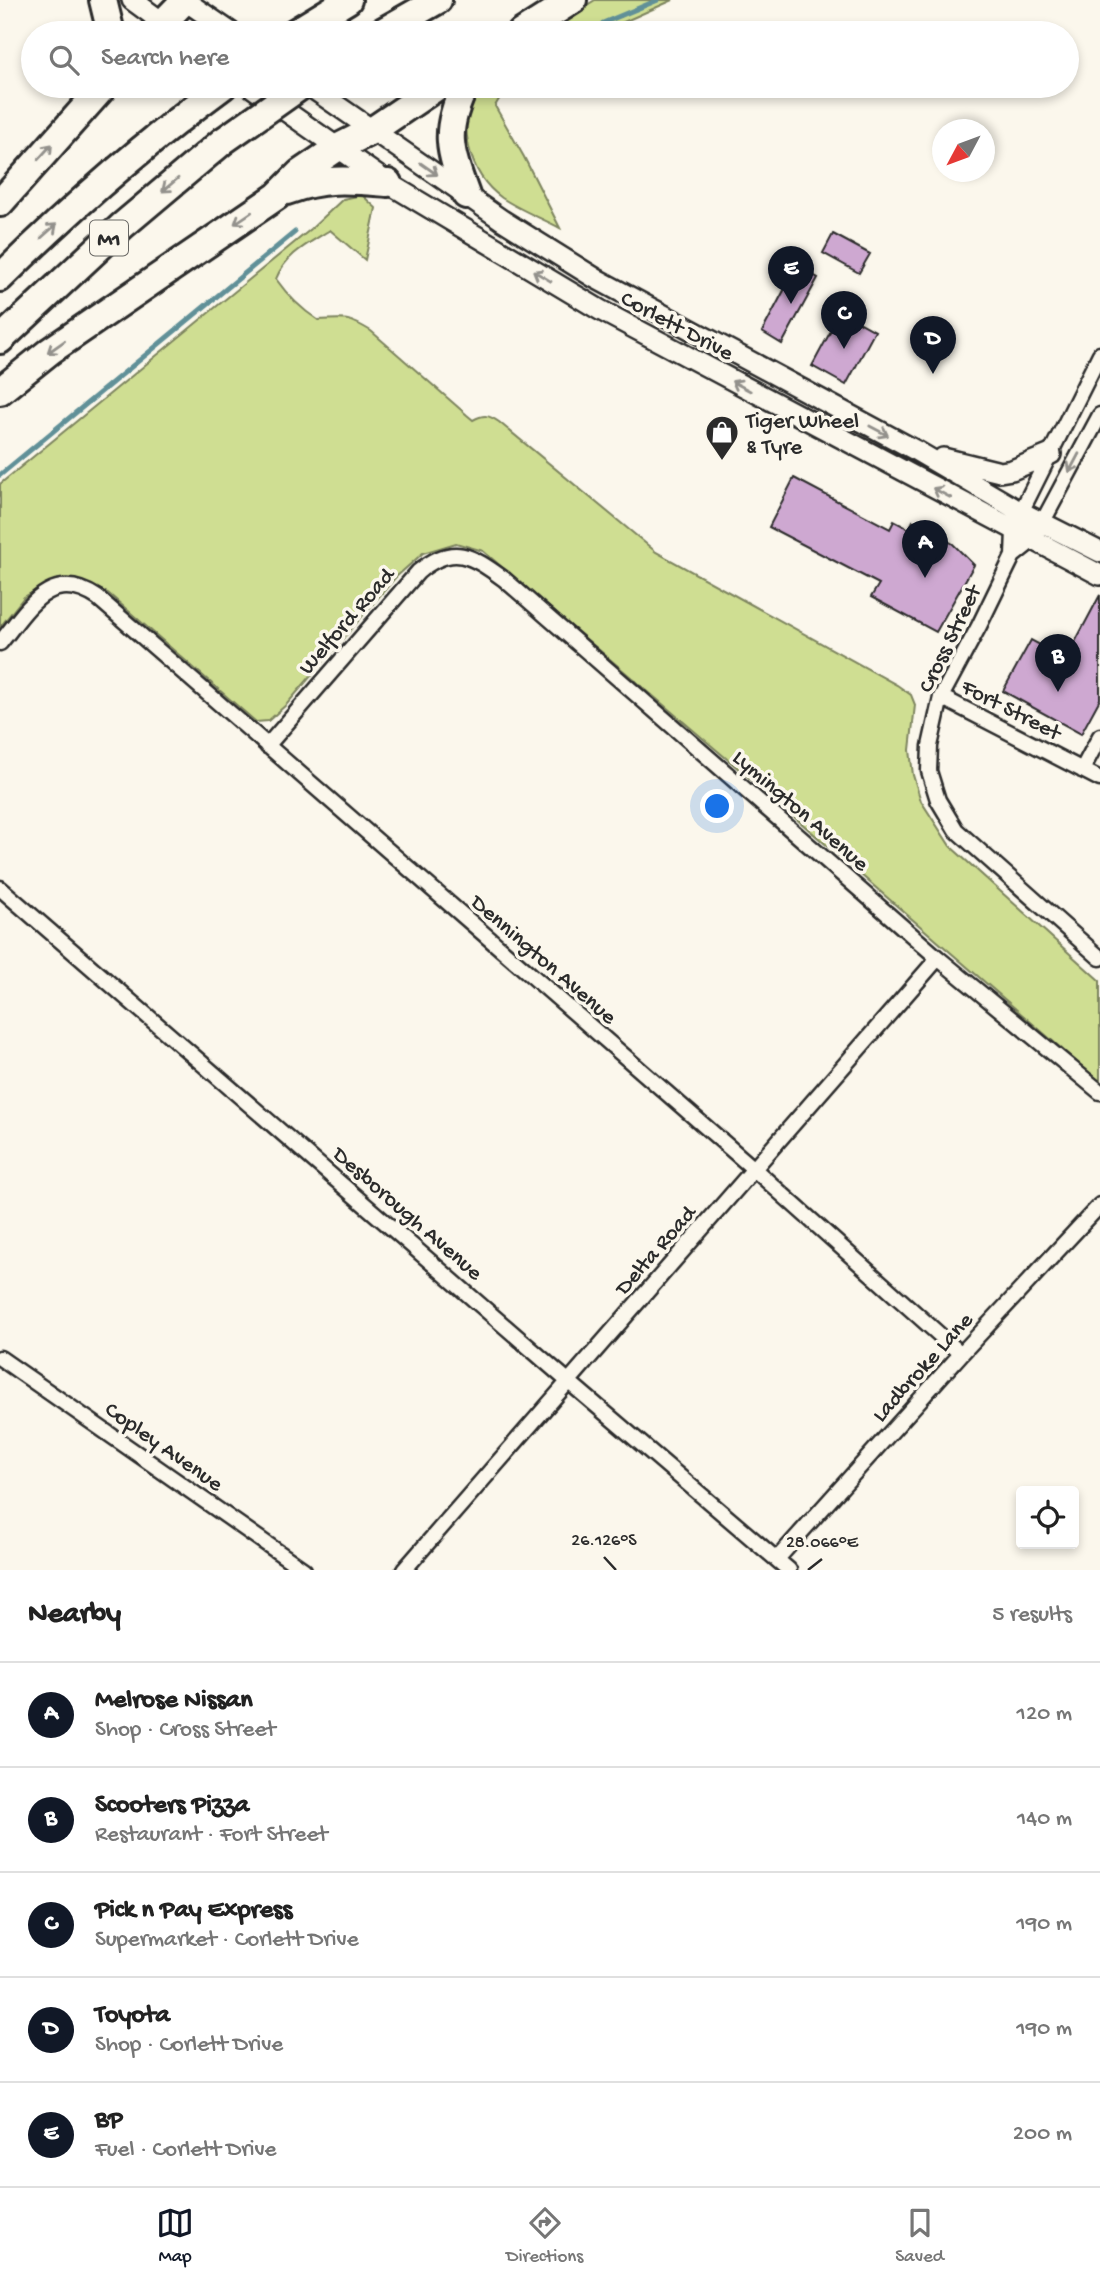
<!DOCTYPE html>
<html lang="en">
<head>
<meta charset="utf-8">
<style>
  :root { --surface:#fff; --page:#f6f6f6; --text:#222; --muted:#767676; --line:#e0e0e0; --accent:#111827 }
  body { margin:0; font-family:"Gochi Hand",sans-serif; background:var(--page); color:var(--text) }
  .controls { position:absolute; right:21px; bottom:21px; display:grid; overflow:hidden; border-radius:7px; box-shadow:0 4px 10px #0003 }
  .controls button { width:63px; height:63px; display:grid; place-items:center; padding:0; border:0; border-bottom:2px solid var(--line); background:var(--surface); color:var(--text); font:35px sans-serif }
  .compass { position:absolute; left:932px; top:119px; width:63px; height:63px; border-radius:50%; background:var(--surface); box-shadow:0 4px 10px #0003; rotate:229deg }
  .you { position:absolute; left:718px; top:807px; width:24px; height:24px; margin:-18px; border:5px solid #fff; border-radius:50%; background:#1a73e8; box-shadow:0 0 0 10px #1a73e833 }
  .badge { display:grid; place-items:center; width:46px; height:46px; border-radius:50%; background:var(--accent); color:#fff; font-size:23px; font-weight:700 }
  .pin { position:absolute; translate:-50% -58px; filter:drop-shadow(0 2px 4px #0008) }
  .pin::after { content:''; position:absolute; top:37px; width:24px; height:21px; background:inherit; clip-path:polygon(0 0,100% 0,50% 100%) }
  .list { margin:0; padding:0; list-style:none }
  h2 { display:flex; justify-content:space-between; align-items:center; height:91px; margin:0; padding:0 28px; font-size:30px }
  h2 small { font-size:23px; font-weight:400; color:var(--muted) }
  .list li { display:grid; grid-template-columns:46px 1fr auto; gap:21px; align-items:center; box-sizing:border-box; height:105px; padding:0 28px; border-top:2px solid var(--line) }
  .list b { display:block; font-size:26px; white-space:nowrap }
  .list p { margin:0; font-size:23px; white-space:nowrap; color:var(--muted) }
  .list em { font-size:23px; font-style:normal; color:var(--muted) }
  .icon { flex:none; width:38px; height:38px; fill:none; stroke:currentColor; stroke-width:2; stroke-linecap:round; stroke-linejoin:round }
  .map { position:relative; flex:none; width:1100px; height:1570px; overflow:hidden }
  .search { position:absolute; background:var(--surface); box-shadow:0 4px 10px #0003; left:21px; right:21px; top:21px; height:77px; display:flex; align-items:center; gap:18px; box-sizing:border-box; padding:0 24px; border-radius:38px; color:var(--muted); font-size:26px }
  .sheet { height:616px; background:var(--surface) }
  nav { display:flex; justify-content:space-around; align-items:center; box-sizing:border-box; height:98px; border-top:2px solid var(--line); background:var(--surface); font-size:19px; color:var(--muted) }
  nav a { display:grid; justify-items:center; gap:4px }
  nav .on { color:var(--accent) }
  .map>svg:first-child { display:block }
</style>
</head>
<body>
<div class="map">
<svg width="1100" height="1570" viewBox="0 0 1100 1570">
  <rect width="100%" height="100%" fill="#fbf7ec"/>
  <filter id="ink" filterUnits="userSpaceOnUse"><feTurbulence type="fractalNoise" baseFrequency=".0143" numOctaves="2"/><feDisplacementMap in="SourceGraphic" scale="14" xChannelSelector="R" yChannelSelector="G"/><feConvolveMatrix kernelMatrix="1 2 1 2 8 2 1 2 1" color-interpolation-filters="sRGB"/></filter>
  <g filter="url(#ink)">
    <path fill="#cfde92" stroke="#7d845e" stroke-width="2" d="M595 0H673L599 33H543Z
      M476 86H507L495 106 524 157 560 228C541 218 520 210 502 198 468 174 456 122 476 86Z
      M362 195 376 208 365 260 330 230C308 244 286 254 276 279 288 296 301 309 318 320 346 319 346 316 371 331L467 415 473 420C484 414 489 415 499 422L656 552 897 685 911 695 915 705 910 750 913 775 921 801 950 846 1100 981V1082L733 764 483 551 456 543 423 553 395 578 287 704 268 721 256 722 108 593 75 579 48 584 24 597 0 627V484L311 229 343 199Z"/>
    <g fill="none" stroke-linecap="round" stroke-linejoin="round">
      <path stroke="#609098" stroke-width="5" d="M603 23 658 0
        M0 475 295 232"/>
    </g>
    <path fill="#cea8d1" stroke="#2b2b2b" stroke-width="2" d="M833 234 870 254 859 273 823 253Z
      M797 266 818 278 782 344 762 332Z
      M841 312 875 331 846 385 812 366Z
      M794 478 890 529 894 521 909 529 913 521 953 544 974 565 936 632 871 597 879 584 769 527Z
      M1100 595V699L1081 734 1003 691 1031 640 1066 659Z"/>
    <g fill="none" stroke-linecap="round" stroke-linejoin="round">
      <defs>
        <path id="minor" d="M1100 354 1021 512 1014 530 1013 556 979 626 941 697 930 746 929 771 938 800 956 830 1100 958
          M1013 556 1033 540 1100 415
          M0 643C28 609 50 566 98 598L754 1169 961 1354
          M941 697 1100 779
          M267 746 418 572C453 543 471 555 504 579L938 958 1100 1092
          M1082 770 1100 736
          M0 888 569 1382 789 1570
          M0 1358 304 1570
          M777 1559 961 1354 1100 1205
          M404 1570 938 958"/>
        <path id="secondary" d="M132 0 177 33
          M184 0 232 33
          M250 86 388 183 600 310 1100 575
          M309 86 502 220 595 278 915 450 1021 512 1100 552
          M943 458 1000 472 1012 470 1051 454"/>
        <path id="motorway" d="M103 0 111 33
          M153 33 185 0
          M294 33 348 0
          M380 33 438 0
          M521 33 573 0
          M465 86C443 131 449 149 466 195
          M287 191C322 177 351 180 388 183
          M0 203 104 86
          M0 278C70 209 144 144 223 86
          M0 340 122 226 223 141
          M0 391 50 351 277 196 300 173 337 148 373 130 438 86"/>
      </defs>
      <use href="#minor" stroke="#2b2b2b" stroke-width="19"/>
      <use href="#secondary" stroke="#2b2b2b" stroke-width="24"/>
      <use href="#motorway" stroke="#2b2b2b" stroke-width="32"/>
      <use href="#minor" stroke="#fbf7ec" stroke-width="14"/>
      <use href="#secondary" stroke="#fbf7ec" stroke-width="19"/>
      <use href="#motorway" stroke="#fbf7ec" stroke-width="26"/>
      <defs>
        <path id="motorway-bridge" d="M223 141 301 86"/>
      </defs>
      <use href="#motorway-bridge" stroke="#2b2b2b" stroke-width="32" stroke-linecap="butt"/>
      <use href="#motorway-bridge" stroke="#fbf7ec" stroke-width="26"/>
    </g>
    <defs><path id="oneway-shaft" d="M-6 0H5M1.5-3L5.5 0L1.5 3" fill="none" stroke-width="1.6" stroke-linecap="round" stroke-linejoin="round" transform="scale(1.75)"/></defs>
    <g stroke="#93918c">
      <use href="#oneway-shaft" transform="translate(45 152) rotate(-48)"/>
      <use href="#oneway-shaft" transform="translate(429 169) rotate(35)"/>
      <use href="#oneway-shaft" transform="translate(170 185) rotate(140)"/>
      <use href="#oneway-shaft" transform="translate(243 218) rotate(146)"/>
      <use href="#oneway-shaft" transform="translate(49 231) rotate(-42)"/>
      <use href="#oneway-shaft" transform="translate(542 276) rotate(-149)"/>
      <use href="#oneway-shaft" transform="translate(56 347) rotate(145)"/>
      <use href="#oneway-shaft" transform="translate(741 386) rotate(-152)"/>
      <use href="#oneway-shaft" transform="translate(879 431) rotate(28)"/>
      <use href="#oneway-shaft" transform="translate(1074 463) rotate(118)"/>
      <use href="#oneway-shaft" transform="translate(942 493) rotate(-152)"/>
    </g>
  </g>
  <path fill="none" stroke="#2b2b2b" stroke-width="2.5" d="M604 1557 616 1570M808 1570 822 1559"/>
  <defs>
    <symbol id="shop-pin" viewBox="-11 -11 22 30"><path d="M0 17L-7.5 6A9.5 9.5 0 1 1 7.5 6Z" fill="#2b2b2b" stroke="#fbf7ec"/><path d="M-5-2.5h2.3a2.7 3.5 0 0 1 5.4 0H5L5.5 6h-11ZM-1.5-2.5h3a1.5 2.3 0 0 0-3 0Z" fill="#fff"/></symbol>
  </defs>
  <g fill-rule="evenodd">
    <use href="#shop-pin" x="703" y="413" width="38" height="52"/>
  </g>
  <g text-anchor="middle" stroke-width="7" stroke-linejoin="round" paint-order="stroke">
    <rect fill="#fbf7ec" stroke="#696865" stroke-width="2" x="90" y="220.5" width="38" height="35" rx="5"/>
    <g font-size="21" font-weight="bold" fill="#2b2b2b">
      <text x="109" y="245">M1</text>
    </g>
    <g font-size="23" fill="#2b2b2b" stroke="#fbf7ec">
      <text transform="translate(678 324) rotate(28)" y="8">Corlett Drive</text>
      <text transform="translate(345 620) rotate(-49)" y="8">Welford Road</text>
      <text transform="translate(948 638) rotate(-64)" y="8">Cross Street</text>
      <text transform="translate(1012 708) rotate(27)" y="8">Fort Street</text>
      <text transform="translate(802 809) rotate(41)" y="8">Lymington Avenue</text>
      <text transform="translate(545 958) rotate(41)" y="8">Dennington Avenue</text>
      <text transform="translate(409 1212) rotate(41)" y="8">Desborough Avenue</text>
      <text transform="translate(654 1249) rotate(-49)" y="8">Delta Road</text>
      <text transform="translate(921 1366) rotate(-48)" y="8">Ladbroke Lane</text>
      <text transform="translate(165 1445) rotate(35)" y="8">Copley Avenue</text>
    </g>
    <g font-size="23" fill="#2b2b2b" stroke="#fbf7ec" text-anchor="start">
      <text x="746" y="427">Tiger Wheel<tspan x="746" dy="26">&amp; Tyre</tspan></text>
    </g>
  </g>
  <g font-size="18" text-anchor="middle" fill="#2b2b2b" stroke="#fbf7ec" stroke-width="7" stroke-linejoin="round" paint-order="stroke">
    <text x="604" y="1545">26.126°S</text>
    <text x="822" y="1547">28.066°E</text>
  </g>
</svg>
<div class="controls">
<button><svg class="icon" aria-label="locate" viewBox="0 0 24 24"><circle cx="12" cy="12" r="6"/><path d="M12 2v4M12 18v4M2 12h4M18 12h4"/></svg></button>
</div>
<svg class="compass" viewBox="-18 -18 36 36"><path d="M0-13l5 13h-10z" fill="#e53935"/><path d="M0 13l5-13h-10z" fill="#767676"/></svg>
<div class="you"></div>
<div class="pin badge" style="left:925px;top:578px">A</div>
<div class="pin badge" style="left:1058px;top:692px">B</div>
<div class="pin badge" style="left:844px;top:349px">C</div>
<div class="pin badge" style="left:933px;top:374px">D</div>
<div class="pin badge" style="left:791px;top:304px">E</div>
<div class="search"><svg class="icon" aria-label="search" viewBox="0 0 24 24"><circle cx="10" cy="10" r="6"/><path d="M15 15l6 6"/></svg>Search here</div>
</div>
<section class="sheet">
<h2>Nearby<small>5 results</small></h2>
<ul class="list">
<li><span class="badge">A</span><div><b>Melrose Nissan</b><p>Shop · Cross Street</p></div><em>120 m</em></li>
<li><span class="badge">B</span><div><b>Scooters Pizza</b><p>Restaurant · Fort Street</p></div><em>140 m</em></li>
<li><span class="badge">C</span><div><b>Pick n Pay Express</b><p>Supermarket · Corlett Drive</p></div><em>190 m</em></li>
<li><span class="badge">D</span><div><b>Toyota</b><p>Shop · Corlett Drive</p></div><em>190 m</em></li>
<li><span class="badge">E</span><div><b>BP</b><p>Fuel · Corlett Drive</p></div><em>200 m</em></li>
</ul>
</section>
<nav>
<a class="on"><svg class="icon" aria-label="map" viewBox="0 0 24 24"><path d="M3 6l6-2 6 2 6-2v14l-6 2-6-2-6 2zM9 4v14M15 6v14"/></svg>Map</a>
<a><svg class="icon" aria-label="directions" viewBox="0 0 24 24"><path d="M12 3l9 9-9 9-9-9zM9 14v-3h6M13 9l2 2-2 2"/></svg>Directions</a>
<a><svg class="icon" aria-label="saved" viewBox="0 0 24 24"><path d="M7 4h10v16l-5-4-5 4z"/></svg>Saved</a>
</nav>
</body>
</html>
